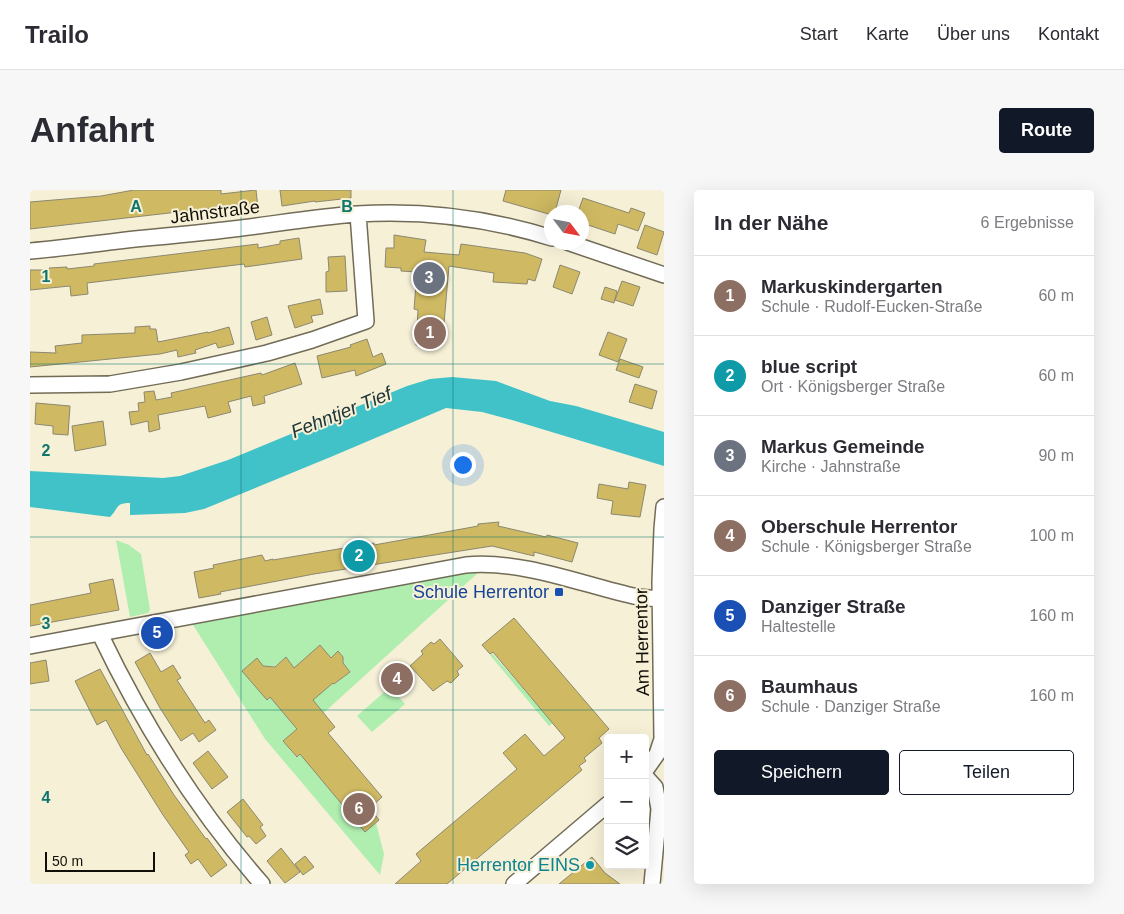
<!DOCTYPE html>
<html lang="de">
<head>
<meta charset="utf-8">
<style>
  :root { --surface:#fff; --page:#f7f7f7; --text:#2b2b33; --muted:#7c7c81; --line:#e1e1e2; --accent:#111827 }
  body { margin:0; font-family:Arial,sans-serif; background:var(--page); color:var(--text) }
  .controls { position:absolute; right:15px; bottom:15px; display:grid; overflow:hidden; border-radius:5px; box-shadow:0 5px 20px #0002 }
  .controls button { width:45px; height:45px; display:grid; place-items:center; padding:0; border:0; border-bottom:1px solid var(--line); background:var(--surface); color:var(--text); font:25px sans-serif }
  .compass { position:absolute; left:514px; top:15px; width:45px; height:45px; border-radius:50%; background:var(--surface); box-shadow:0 5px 20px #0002; rotate:122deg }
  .scale { position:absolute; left:15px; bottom:12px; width:110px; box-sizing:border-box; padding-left:5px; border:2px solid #110f07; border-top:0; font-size:14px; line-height:18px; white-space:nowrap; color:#110f07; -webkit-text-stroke:4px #f6f0d7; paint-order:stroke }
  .you { position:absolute; left:432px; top:274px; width:18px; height:18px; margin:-12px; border:4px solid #fff; border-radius:50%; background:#1a73e8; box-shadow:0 0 0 8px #1a73e833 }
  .badge { display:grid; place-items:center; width:32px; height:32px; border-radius:50%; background:var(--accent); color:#fff; font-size:16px; font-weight:700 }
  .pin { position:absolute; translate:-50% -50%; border:2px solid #fff; box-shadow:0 1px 5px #0006 }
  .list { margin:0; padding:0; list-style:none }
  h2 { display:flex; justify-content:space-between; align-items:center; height:65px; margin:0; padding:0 20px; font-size:21px }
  h2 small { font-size:16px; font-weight:400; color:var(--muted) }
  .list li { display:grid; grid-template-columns:32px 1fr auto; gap:15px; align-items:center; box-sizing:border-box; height:80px; padding:0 20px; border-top:1px solid var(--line) }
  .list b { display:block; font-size:19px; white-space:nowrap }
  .list p { margin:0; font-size:16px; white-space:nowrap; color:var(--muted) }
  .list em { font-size:16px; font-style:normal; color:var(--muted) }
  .actions { display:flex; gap:10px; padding:15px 20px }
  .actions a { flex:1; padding:11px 0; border:1px solid var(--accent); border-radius:5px; text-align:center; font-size:18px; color:var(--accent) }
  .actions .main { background:var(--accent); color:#fff }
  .icon { flex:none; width:28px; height:28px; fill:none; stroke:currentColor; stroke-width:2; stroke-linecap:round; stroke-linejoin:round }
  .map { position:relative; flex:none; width:634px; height:694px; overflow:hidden; border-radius:5px }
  header { display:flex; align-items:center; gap:30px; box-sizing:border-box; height:70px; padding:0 25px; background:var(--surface); border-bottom:1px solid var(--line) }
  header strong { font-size:24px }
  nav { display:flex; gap:28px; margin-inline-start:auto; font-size:18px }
  .intro { display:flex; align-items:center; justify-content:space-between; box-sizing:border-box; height:120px; padding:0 30px }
  h1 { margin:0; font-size:35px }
  .button { padding:12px 22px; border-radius:5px; background:var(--accent); color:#fff; font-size:18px; font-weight:700 }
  main { display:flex; gap:30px; padding:0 30px }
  aside { flex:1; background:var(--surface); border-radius:5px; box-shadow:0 5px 20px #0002 }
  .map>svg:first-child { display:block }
</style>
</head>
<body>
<header>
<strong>Trailo</strong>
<nav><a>Start</a><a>Karte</a><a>Über uns</a><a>Kontakt</a></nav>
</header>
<div class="intro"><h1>Anfahrt</h1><a class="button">Route</a></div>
<main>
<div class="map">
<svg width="634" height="694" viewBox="0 0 634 694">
  <rect width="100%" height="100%" fill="#f6f0d7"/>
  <path fill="#b0eeb0" d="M86 350 99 355 111 364 120 420 118 423 100 427Z
    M437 376 450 381 288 528 277 515 303 493 305 494 320 482 313 473V467L309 461 301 468 290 456 274 469 283 480 272 489 256 467 245 476H240L235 479 237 510 240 507 267 539 253 551 266 567 276 559 279 575 335 642 346 633 354 664 350 685 235 549 158 427Z
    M462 463 523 533 519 536 460 465Z
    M360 497 375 514 342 542 327 526Z"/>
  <path fill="#40c2c8" d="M422 187 466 191 520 211 546 216 634 242V276L482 230 452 222 416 218 303 266 174 319 155 323 100 325V313C85 313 89 318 80 327L0 317V281L133 288 150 286 198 270 377 196 400 189Z"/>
  <path fill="#cfba63" stroke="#8c8770" d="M104 0H191V4L226 0 228 18 210 21 209 15 0 39V12L71 6Z
    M250 0H321V8L285 12V11L252 16Z
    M476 0H531L525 22H522V25L473 11Z
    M553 8 599 23 601 18 615 23 608 41 588 34 585 44 552 33V22H548Z
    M615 35 634 42 627 65 607 58Z
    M364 45 396 50 394 62 429 65 431 54 495 63 512 69 505 91 498 89 497 94 463 92 464 83 419 76 412 156 386 155 388 120 384 119 387 82 371 81V78L355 77 356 58H364Z
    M269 48 272 69 215 77 214 74 57 93 58 104 41 106 40 96 0 100V80H19V78L37 77V79L64 76V74L228 54V58L250 54V51Z
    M315 66 317 101 296 102V82L299 81 298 67Z
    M530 75 550 82 542 104 523 97Z
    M592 91 610 97 603 116 585 110Z
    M575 97 587 101 584 113 571 109Z
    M290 109 293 124 281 126 283 132 265 138 258 116Z
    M237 127 242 145 226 150 221 132Z
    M120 136V139H126L128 152 178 142V143L199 137 204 154 188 158 186 153 165 160 166 163 148 167 147 160 130 164 0 177V162L26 163 25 156 52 153V145L105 143V137Z
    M578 142 597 149 588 172 569 165Z
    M337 149 343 167 352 163 356 174 326 186 325 180 292 188 287 166 321 157 320 155Z
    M590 169 613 177 609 188 586 180Z
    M265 173 272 194 234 206 235 213 223 216 221 206 198 212 201 222 178 228 175 216 128 225 130 239 119 242 118 231 101 235 99 222 109 221 108 213 115 212 114 202 124 201 126 210 142 207 141 203 231 183 232 185Z
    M605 194 627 201 622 219 599 212Z
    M6 213 40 216 38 245 23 244V236L5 234Z
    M73 231 76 255 45 261 42 236Z
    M599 292 616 295 610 327 581 324 583 311 567 308 569 294 598 299Z
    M469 332 468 336 516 347 517 345 548 353 542 372 504 362V366L462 356 284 384 190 402 191 404 169 408 164 382 184 378 183 375 232 365 235 371 243 369V370L344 353V355L372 350 448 336V334Z
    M83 389 89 420 0 436V415L61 403 59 394Z
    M484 428 579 539 569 548 572 553 554 568 556 571 549 576 552 580 417 694H365L391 671 386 664 487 579 473 563 495 544 514 566 535 548 463 462 460 464 452 455Z
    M410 449 433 476 427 481 429 485 421 493 417 491 403 501 380 476 393 464 391 461 401 452 404 454Z
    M290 455 301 468 308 461 313 467V473L320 482 304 494 303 493 283 510 305 537 298 543 352 607 340 618 349 630 335 642 270 564 267 567 253 551 267 539 240 507 237 510 212 481 227 468 233 476 245 477 256 467 264 478Z
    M120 463 131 482 143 475 151 488 147 490 175 533 179 530 186 540 169 552 163 543 151 551 130 518 105 472Z
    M16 470 19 491 0 494V473Z
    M70 479 117 565 118 564 144 605 176 649 177 648 197 675 181 687 168 669 161 674 155 665 159 662 133 625 91 558 76 530 67 535 45 491Z
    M178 561 198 587 182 599 163 573Z
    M213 609 233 635 230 637 236 646 226 654 219 646 217 647 197 622Z
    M251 658 270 682 255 693 237 671Z
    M275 666 284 677 273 685 265 674Z
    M562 667 575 683 590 694H529Z"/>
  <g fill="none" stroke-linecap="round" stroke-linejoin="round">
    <defs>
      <path id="minor" d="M537 52 634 85
        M0 61C35 58 70 53 105 49 138 46 171 43 203 39 245 34 286 27 327 24 393 20 458 28 522 48
        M0 195 80 194 151 182 237 163 282 150 336 131 328 24
        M70 444C112 532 167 620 232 694
        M0 456 436 375C495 370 552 395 608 407L630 409
        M615 581 627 564 632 549 630 392 632 339 634 317
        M615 586 625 597 629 619 622 694
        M484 694 578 614"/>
    </defs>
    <use href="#minor" stroke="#726c57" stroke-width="18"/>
    <use href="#minor" stroke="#fff" stroke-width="15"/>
  </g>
  <path fill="none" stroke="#0f766e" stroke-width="1" stroke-opacity="0.55" d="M211 0V694M423 0V694M0 174H634M0 347H634M0 520H634"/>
  <rect fill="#1a4fb4" stroke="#f6f0d7" stroke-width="2" x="524" y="397" width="10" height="10" rx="2.5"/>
  <circle fill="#0f9aa8" stroke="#f6f0d7" stroke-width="2" cx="560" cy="675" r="5"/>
  <g text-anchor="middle" stroke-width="4" stroke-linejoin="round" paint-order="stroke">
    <g font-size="18" fill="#110f07" stroke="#f6f0d7">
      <text transform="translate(185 22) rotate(-7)" y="6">Jahnstraße</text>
      <text transform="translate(612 452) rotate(-91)" y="6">Am Herrentor</text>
    </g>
    <g font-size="18" fill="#164399" stroke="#f6f0d7" text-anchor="end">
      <text x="519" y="408">Schule Herrentor</text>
    </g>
    <g font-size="18" fill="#0d838f" stroke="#f6f0d7" text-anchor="end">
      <text x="550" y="681">Herrentor EINS</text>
    </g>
    <g font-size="19" font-style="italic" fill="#203637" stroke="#f6f0d7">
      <text transform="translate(311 222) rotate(-22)" y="7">Fehntjer Tief</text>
    </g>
  </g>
  <g font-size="16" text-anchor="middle" font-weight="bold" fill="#0f766e" stroke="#f6f0d7" stroke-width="4" stroke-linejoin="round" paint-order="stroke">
    <text x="106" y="22">A</text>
    <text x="317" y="22">B</text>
    <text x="16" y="92">1</text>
    <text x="16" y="266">2</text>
    <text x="16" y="439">3</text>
    <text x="16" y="613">4</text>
  </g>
</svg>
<div class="controls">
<button>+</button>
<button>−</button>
<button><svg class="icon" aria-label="layers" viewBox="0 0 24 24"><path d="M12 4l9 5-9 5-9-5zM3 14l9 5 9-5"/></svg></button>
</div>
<svg class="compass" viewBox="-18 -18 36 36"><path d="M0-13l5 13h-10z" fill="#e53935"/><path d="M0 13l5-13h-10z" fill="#7c7c81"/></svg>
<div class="scale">50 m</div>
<div class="you"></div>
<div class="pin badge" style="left:400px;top:143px;background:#8d6e63">1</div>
<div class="pin badge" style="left:329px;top:366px;background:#0f9aa8">2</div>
<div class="pin badge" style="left:399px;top:88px;background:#6b7280">3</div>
<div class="pin badge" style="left:367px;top:489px;background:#8d6e63">4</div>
<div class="pin badge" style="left:127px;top:443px;background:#1a4fb4">5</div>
<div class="pin badge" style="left:329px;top:619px;background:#8d6e63">6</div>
</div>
<aside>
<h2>In der Nähe<small>6 Ergebnisse</small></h2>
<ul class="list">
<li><span class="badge" style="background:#8d6e63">1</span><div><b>Markuskindergarten</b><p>Schule · Rudolf-Eucken-Straße</p></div><em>60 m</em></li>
<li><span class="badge" style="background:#0f9aa8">2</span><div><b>blue script</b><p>Ort · Königsberger Straße</p></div><em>60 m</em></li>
<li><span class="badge" style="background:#6b7280">3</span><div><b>Markus Gemeinde</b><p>Kirche · Jahnstraße</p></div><em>90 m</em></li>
<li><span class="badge" style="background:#8d6e63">4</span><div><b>Oberschule Herrentor</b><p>Schule · Königsberger Straße</p></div><em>100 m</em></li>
<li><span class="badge" style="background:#1a4fb4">5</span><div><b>Danziger Straße</b><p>Haltestelle</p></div><em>160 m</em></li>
<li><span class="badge" style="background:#8d6e63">6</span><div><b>Baumhaus</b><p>Schule · Danziger Straße</p></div><em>160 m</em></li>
</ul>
<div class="actions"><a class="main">Speichern</a><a>Teilen</a></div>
</aside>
</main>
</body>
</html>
